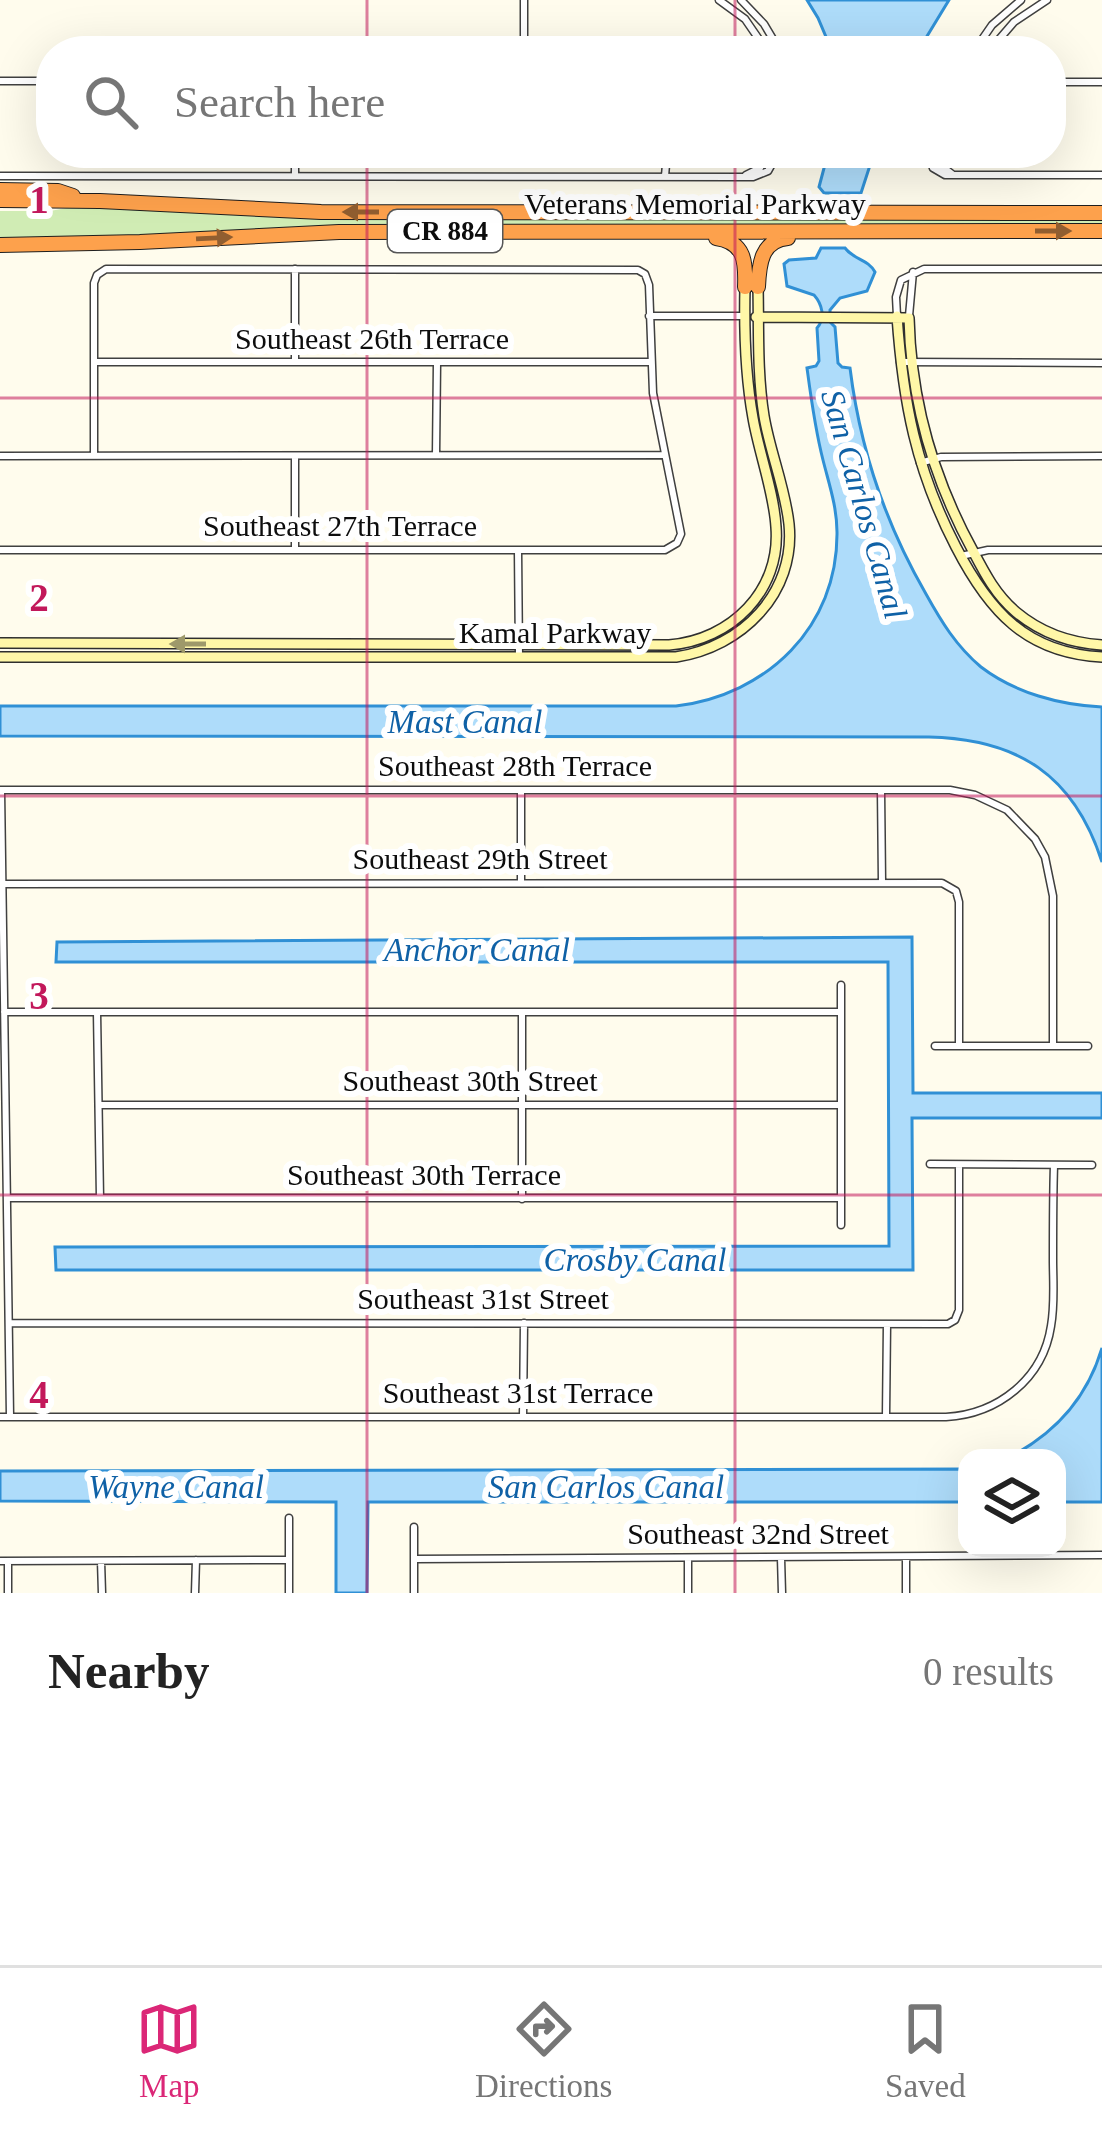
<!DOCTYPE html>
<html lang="en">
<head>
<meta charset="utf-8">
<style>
  :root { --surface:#fff; --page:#f2f2f2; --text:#222; --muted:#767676; --line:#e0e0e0; --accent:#db2777 }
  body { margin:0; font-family:Georgia,serif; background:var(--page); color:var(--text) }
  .controls { position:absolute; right:36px; bottom:36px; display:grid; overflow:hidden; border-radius:24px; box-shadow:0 12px 48px #0002 }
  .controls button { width:108px; height:108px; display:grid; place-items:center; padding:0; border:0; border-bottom:3px solid var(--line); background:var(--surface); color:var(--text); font:60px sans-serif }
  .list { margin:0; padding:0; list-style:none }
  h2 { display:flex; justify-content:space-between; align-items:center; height:156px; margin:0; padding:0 48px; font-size:51px }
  h2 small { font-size:39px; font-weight:400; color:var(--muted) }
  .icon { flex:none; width:66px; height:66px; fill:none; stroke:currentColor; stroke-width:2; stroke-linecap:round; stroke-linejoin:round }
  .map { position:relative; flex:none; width:1102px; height:1593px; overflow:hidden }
  .search { position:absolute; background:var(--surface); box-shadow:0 12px 48px #0002; left:36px; right:36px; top:36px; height:132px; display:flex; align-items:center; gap:30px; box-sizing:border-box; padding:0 42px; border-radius:48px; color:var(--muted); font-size:45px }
  .sheet { height:372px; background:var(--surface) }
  nav { display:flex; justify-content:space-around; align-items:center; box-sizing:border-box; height:168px; border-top:3px solid var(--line); background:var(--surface); font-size:33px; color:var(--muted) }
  nav a { display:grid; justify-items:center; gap:6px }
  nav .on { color:var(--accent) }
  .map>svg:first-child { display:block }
</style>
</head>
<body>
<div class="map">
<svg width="1102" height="1593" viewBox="0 0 1102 1593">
  <rect width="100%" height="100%" fill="#fffced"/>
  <path fill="#d0ecb4" d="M83 205 1102 218V225H343L82 238H0V211H50Z"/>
  <path fill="#aedcfa" stroke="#3090d5" stroke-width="3" d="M807 0H949L918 51H832L818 18Z
    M828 153H874L861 193H824L819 187Z
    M821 248H845C854 260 868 259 875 272L867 291 840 298 830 310V322L835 327 838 363 842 367 850 368C860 449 885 523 926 594 941 621 956 646 981 667 1015 693 1060 705 1102 707V862C1074 775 1018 739 929 737L0 736V706H676C767 695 838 627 837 532 837 507 829 484 823 460 815 429 811 398 807 368L816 366 819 361 817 328C826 318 822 304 814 295L787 286 784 264 789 260 816 258Z
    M912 937 913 1093H1102V1118H912L913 1270H56L55 1247 889 1246 888 962H56L57 942Z
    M1102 1348V1502H1057V1458H1008C1055 1434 1087 1399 1102 1348Z
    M967 1469V1502H368L367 1593H336V1502L0 1501V1471Z"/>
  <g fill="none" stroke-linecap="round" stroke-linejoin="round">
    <defs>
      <path id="street" d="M719 0 745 19 767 51
        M741 0 764 24 780 51
        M524 51V0
        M974 51 992 25 1021 0
        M989 51 1014 22 1047 0
        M0 81H51
        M1051 82H1102
        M928 153 933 168 945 175H1102
        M939 153 940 165 952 174
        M295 175V153
        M746 175 760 168 767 153
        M0 176 753 177 768 171 778 153
        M665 176 667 153
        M295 269V361
        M649 316H744
        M897 316 896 297 901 280 924 269H1102
        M909 316 913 272
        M94 362H650
        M900 362 1102 363
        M436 455 437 363
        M0 456 662 455
        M295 456V549
        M920 463 941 457 1102 456
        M0 550H665L677 543 681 534 653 393 649 285 645 274 638 270 106 269 97 275 94 283V456
        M518 550 519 657
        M961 556 988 550H1102
        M0 790H950L975 795 1007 810 1035 839 1045 857 1053 896V1046
        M1 790 10 1416
        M521 790V883
        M881 790 882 882
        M2 884 942 883 956 891 959 902V1046
        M841 985V1225
        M4 1012H841
        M97 1012 100 1198
        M935 1046H1088
        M99 1105H841
        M930 1164 1092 1165
        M7 1198H841
        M522 1199V1012
        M9 1323 948 1324 955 1320 959 1310V1165
        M523 1416 524 1323
        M886 1416 887 1324
        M0 1417H946C998 1414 1043 1379 1051 1326 1055 1304 1053 1281 1053 1259 1053 1228 1053 1196 1054 1165
        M414 1527V1593
        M906 1557V1593
        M781 1558 782 1593
        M414 1559 1102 1555
        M0 1561 289 1560
        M101 1561 102 1593
        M8 1593V1561
        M195 1593 196 1560
        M289 1593V1518
        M688 1593V1558"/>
      <path id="secondary" d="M897 316C903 402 916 470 956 547 989 611 1026 653 1102 657
        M756 317 909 318C911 401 933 478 973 551 985 574 996 595 1016 612 1041 633 1070 643 1102 645
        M0 643 669 645C731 640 781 591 776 527 774 492 759 453 753 418 745 374 744 331 745 287
        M0 657H676C742 647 796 593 789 524 785 487 770 452 764 416 757 372 759 330 758 287"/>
      <path id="highway" d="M0 190 58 191 73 196
        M0 200 100 201 321 212 1102 213
        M716 238C745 242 746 262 745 287
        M0 245 140 242 339 232 1102 231
        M758 287C759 265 761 240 788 238"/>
    </defs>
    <use href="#street" stroke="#404040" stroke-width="9"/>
    <use href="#secondary" stroke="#2f2f2f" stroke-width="12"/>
    <use href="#highway" stroke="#1e1e1e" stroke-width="16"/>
    <use href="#street" stroke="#fff" stroke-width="6"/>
    <use href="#secondary" stroke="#fff7a8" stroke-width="9"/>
    <use href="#highway" stroke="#fda14c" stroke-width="14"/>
  </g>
  <defs><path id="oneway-solid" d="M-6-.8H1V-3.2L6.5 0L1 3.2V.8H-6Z" transform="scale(3)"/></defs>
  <g fill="#915e30">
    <use href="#oneway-solid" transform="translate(361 212) rotate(-180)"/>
    <use href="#oneway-solid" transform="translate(1053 231)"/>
    <use href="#oneway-solid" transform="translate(214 238) rotate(-3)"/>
  </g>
  <use fill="#9e996a" href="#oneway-solid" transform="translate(188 644) rotate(-180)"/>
  <path fill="none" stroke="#c2185b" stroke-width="3" stroke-opacity="0.55" d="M367 0V51M735 0V51M367 153V1593M735 153V1593M0 398H1102M0 796H1102M0 1195H1102"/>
  <g text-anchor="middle" stroke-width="12" stroke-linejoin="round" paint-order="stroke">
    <rect fill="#fff" stroke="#565656" stroke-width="3" x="388" y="210" width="114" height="42" rx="9"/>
    <g font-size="27" font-weight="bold" fill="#0d0d0d">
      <text x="445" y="240">CR 884</text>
    </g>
    <g font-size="30" fill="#0d0d0d" stroke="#fff">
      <text x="695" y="214">Veterans Memorial Parkway</text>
      <text x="372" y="349">Southeast 26th Terrace</text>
      <text x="340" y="536">Southeast 27th Terrace</text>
      <text x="555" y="643">Kamal Parkway</text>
      <text x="515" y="776">Southeast 28th Terrace</text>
      <text x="480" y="869">Southeast 29th Street</text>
      <text x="470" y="1091">Southeast 30th Street</text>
      <text x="424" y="1185">Southeast 30th Terrace</text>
      <text x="483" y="1309">Southeast 31st Street</text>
      <text x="518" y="1403">Southeast 31st Terrace</text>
      <text x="758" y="1544">Southeast 32nd Street</text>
    </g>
    <g font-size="33" font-style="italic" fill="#0f61a6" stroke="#fff">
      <text transform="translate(865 504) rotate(74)" y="12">San Carlos Canal</text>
      <text x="465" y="733">Mast Canal</text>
      <text x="477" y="961">Anchor Canal</text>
      <text x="635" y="1271">Crosby Canal</text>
      <text x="176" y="1498">Wayne Canal</text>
      <text x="606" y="1498">San Carlos Canal</text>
    </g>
  </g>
  <g font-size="39" text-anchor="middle" font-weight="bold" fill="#c2185b" stroke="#fff" stroke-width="12" stroke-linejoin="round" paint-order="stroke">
    <text x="39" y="213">1</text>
    <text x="39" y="611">2</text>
    <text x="39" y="1009">3</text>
    <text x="39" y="1408">4</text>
  </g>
</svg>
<div class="controls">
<button><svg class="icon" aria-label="layers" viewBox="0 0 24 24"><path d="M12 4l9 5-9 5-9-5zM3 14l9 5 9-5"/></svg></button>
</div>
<div class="search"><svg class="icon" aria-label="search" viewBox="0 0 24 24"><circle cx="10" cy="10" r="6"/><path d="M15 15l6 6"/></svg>Search here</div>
</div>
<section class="sheet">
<h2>Nearby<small>0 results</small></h2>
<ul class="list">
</ul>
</section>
<nav>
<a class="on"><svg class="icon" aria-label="map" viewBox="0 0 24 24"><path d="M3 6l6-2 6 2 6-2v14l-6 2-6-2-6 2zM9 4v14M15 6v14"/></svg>Map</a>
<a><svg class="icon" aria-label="directions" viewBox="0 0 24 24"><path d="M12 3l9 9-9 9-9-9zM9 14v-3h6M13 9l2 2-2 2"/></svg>Directions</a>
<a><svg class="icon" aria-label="saved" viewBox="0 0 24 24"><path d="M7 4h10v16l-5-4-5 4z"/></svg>Saved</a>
</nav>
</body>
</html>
